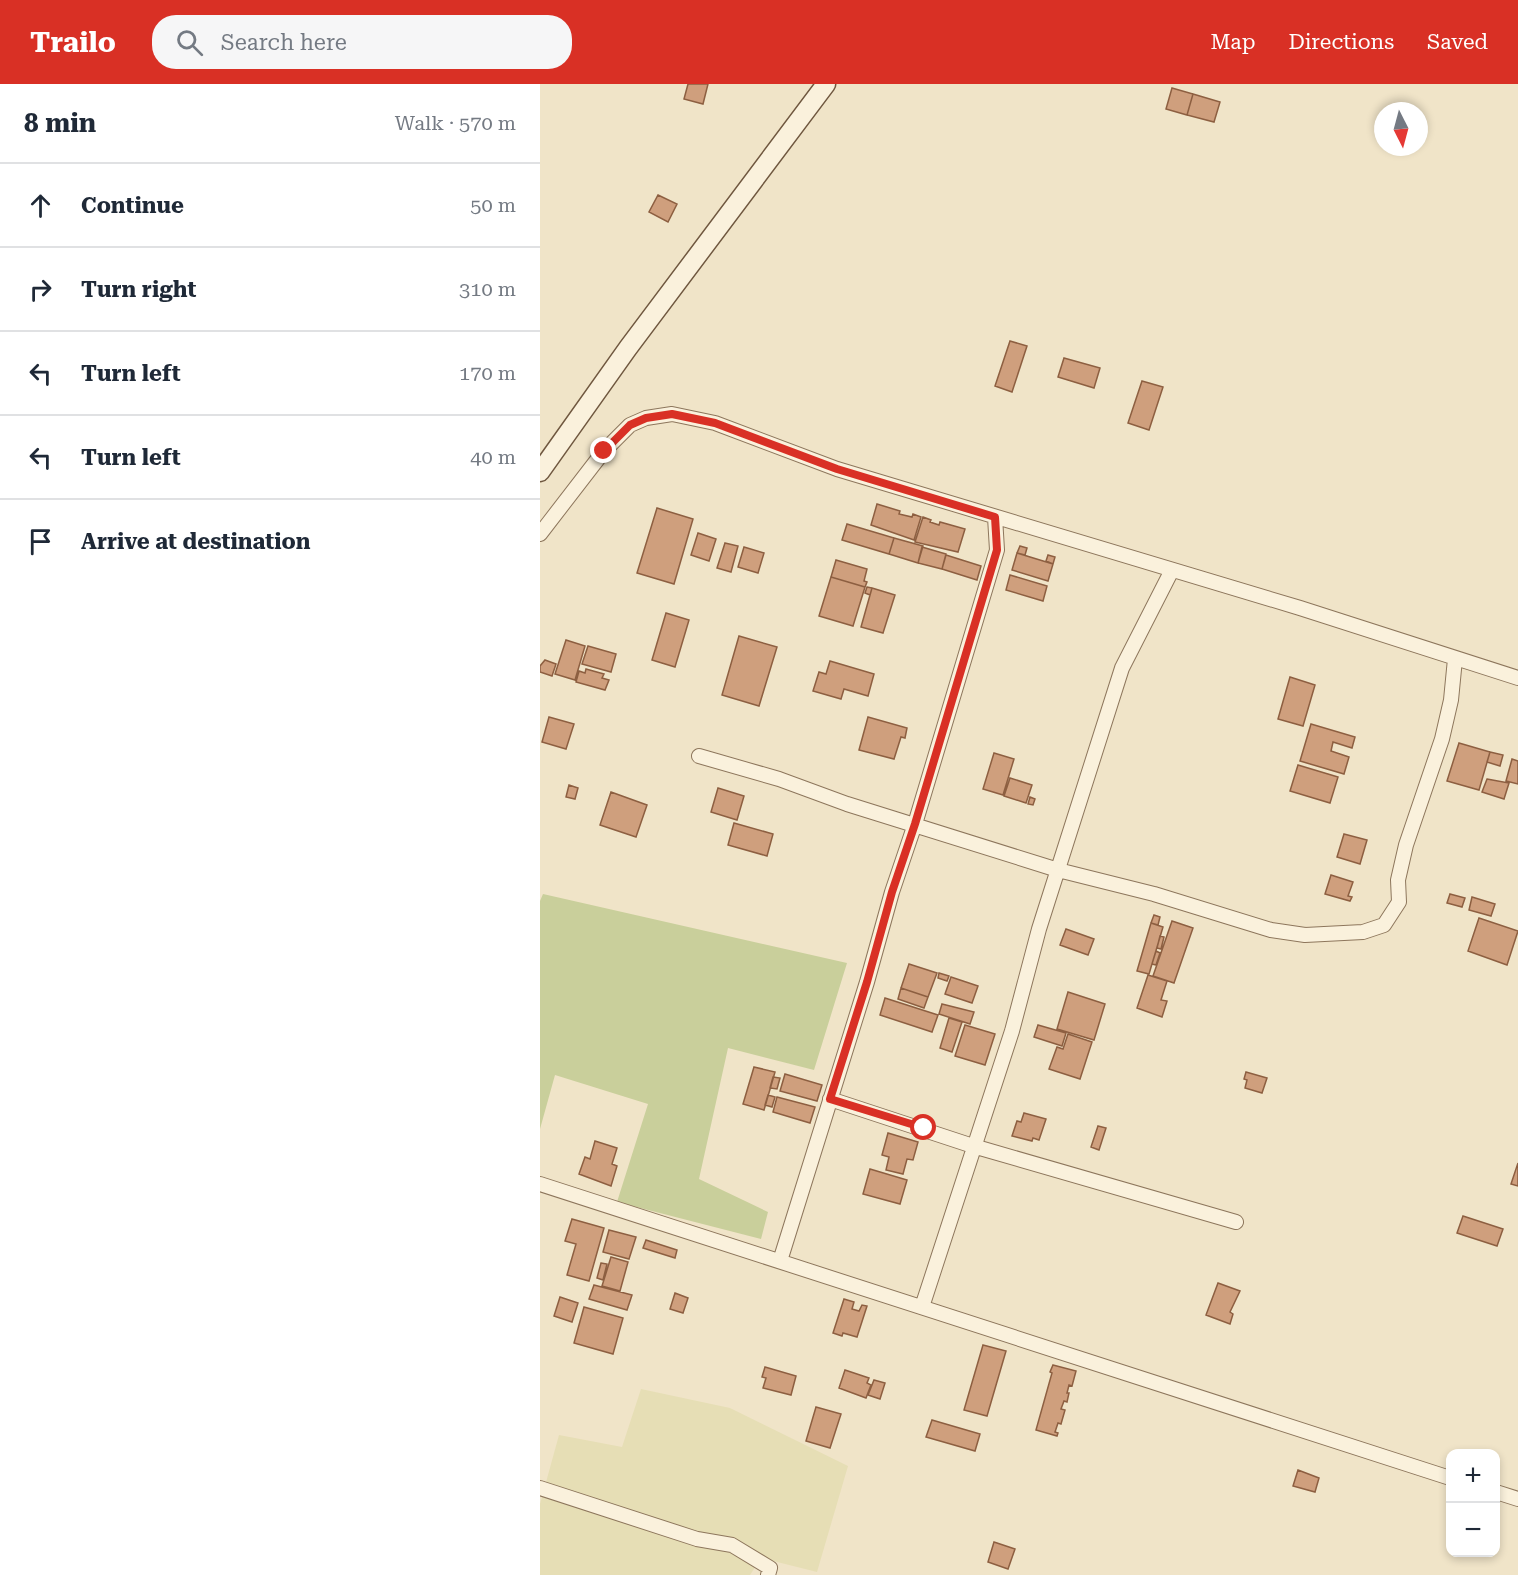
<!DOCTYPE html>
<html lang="en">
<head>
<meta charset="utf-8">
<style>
  :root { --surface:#fff; --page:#f6f6f7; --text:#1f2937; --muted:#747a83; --line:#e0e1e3; --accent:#d93025 }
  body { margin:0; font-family:"Roboto Serif",serif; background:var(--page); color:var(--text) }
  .controls { position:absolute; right:18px; bottom:18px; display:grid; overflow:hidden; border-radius:12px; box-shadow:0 3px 9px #0003 }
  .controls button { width:54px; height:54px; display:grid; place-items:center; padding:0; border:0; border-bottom:2px solid var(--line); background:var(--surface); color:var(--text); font:30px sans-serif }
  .compass { position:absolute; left:834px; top:18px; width:54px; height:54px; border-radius:50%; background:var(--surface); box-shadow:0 3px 9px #0003; rotate:174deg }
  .stop { position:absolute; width:18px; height:18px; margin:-14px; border:4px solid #d93025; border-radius:50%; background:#fff }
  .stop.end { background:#d93025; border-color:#fff; box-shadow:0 2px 6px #0008 }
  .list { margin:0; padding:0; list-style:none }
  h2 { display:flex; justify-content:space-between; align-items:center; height:78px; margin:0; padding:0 24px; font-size:26px }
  h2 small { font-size:20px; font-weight:400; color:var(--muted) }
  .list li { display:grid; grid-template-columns:39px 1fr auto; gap:18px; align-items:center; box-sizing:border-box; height:84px; padding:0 24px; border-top:2px solid var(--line) }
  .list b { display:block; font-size:22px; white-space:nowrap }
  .list em { font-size:20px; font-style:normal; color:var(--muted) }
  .icon { flex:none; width:33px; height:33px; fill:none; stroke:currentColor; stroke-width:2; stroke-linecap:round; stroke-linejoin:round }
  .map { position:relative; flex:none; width:978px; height:1491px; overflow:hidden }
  header { display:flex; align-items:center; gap:36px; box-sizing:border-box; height:84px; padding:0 30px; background:var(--accent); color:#fff }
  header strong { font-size:28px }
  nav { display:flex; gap:33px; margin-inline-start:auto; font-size:21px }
  .search { width:420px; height:54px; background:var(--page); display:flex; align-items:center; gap:15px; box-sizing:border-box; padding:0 21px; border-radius:24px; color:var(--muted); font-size:22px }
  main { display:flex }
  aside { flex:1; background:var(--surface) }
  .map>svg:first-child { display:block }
</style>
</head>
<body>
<header>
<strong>Trailo</strong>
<div class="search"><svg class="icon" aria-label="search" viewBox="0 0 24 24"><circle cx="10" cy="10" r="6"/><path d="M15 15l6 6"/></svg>Search here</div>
<nav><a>Map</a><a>Directions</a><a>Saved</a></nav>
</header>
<main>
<aside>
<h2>8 min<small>Walk · 570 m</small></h2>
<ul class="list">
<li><svg class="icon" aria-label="ahead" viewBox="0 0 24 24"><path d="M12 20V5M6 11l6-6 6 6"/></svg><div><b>Continue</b></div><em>50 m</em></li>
<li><svg class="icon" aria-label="right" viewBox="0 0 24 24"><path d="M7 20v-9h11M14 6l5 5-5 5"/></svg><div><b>Turn right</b></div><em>310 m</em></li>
<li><svg class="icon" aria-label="left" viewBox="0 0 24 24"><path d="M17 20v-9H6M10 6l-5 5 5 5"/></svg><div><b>Turn left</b></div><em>170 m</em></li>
<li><svg class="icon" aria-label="left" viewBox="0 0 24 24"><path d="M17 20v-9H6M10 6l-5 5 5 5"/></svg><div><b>Turn left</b></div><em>40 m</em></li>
<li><svg class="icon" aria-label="arrive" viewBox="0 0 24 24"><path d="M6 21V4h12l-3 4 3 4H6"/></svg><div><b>Arrive at destination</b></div></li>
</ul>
</aside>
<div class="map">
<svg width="978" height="1491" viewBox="0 0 978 1491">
  <rect width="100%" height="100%" fill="#f0e4c8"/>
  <path fill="#e6deb5" d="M101 1305 190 1324 308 1382 277 1488 221 1474 210 1491H0V1420L19 1351 82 1363Z"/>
  <path fill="#c9cf9b" d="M3 810 307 879 274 986 188 964 159 1095 228 1128 221 1155 77 1118 108 1020 15 991 0 1045V817Z"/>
  <path fill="#cf9f7d" stroke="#8d5f41" stroke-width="1.5" d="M148 0H168L163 20 144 15Z
    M632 4 653 10 647 31 626 25Z
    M653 10 680 18 674 38 647 31Z
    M118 111 137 120 128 138 109 128Z
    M470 257 487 262 472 308 455 302Z
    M524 274 560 284 554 304 518 293Z
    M602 297 623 303 609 346 588 339Z
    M337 420 360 427 359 430 372 433 373 430 381 433 374 456 331 441Z
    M117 424 153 435 134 500 97 489Z
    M383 433 391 436 390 438 399 441 400 438 425 445 418 468 375 458Z
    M307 440 354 454 349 470 302 456Z
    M158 449 176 455 169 477 151 471Z
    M354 454 383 462 378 479 349 470Z
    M185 459 198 462 191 488 177 484Z
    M480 462 487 464 485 471 477 469Z
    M204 463 224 469 218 489 198 483Z
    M382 463 406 470 402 485 378 479Z
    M477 469 513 480 508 497 472 486Z
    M406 471 441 482 437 496 402 485Z
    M508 471 515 473 513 480 506 477Z
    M296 476 327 485 324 497 327 498 325 503 291 493Z
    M470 491 507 502 503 517 466 506Z
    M291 493 325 503 313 542 279 532Z
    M327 503 332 504 330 511 325 509Z
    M332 504 355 511 343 549 321 543Z
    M126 529 149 536 135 583 112 576Z
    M199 552 237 563 219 622 182 611Z
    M26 556 45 562 35 596 15 590Z
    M48 562 76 570 71 588 42 580Z
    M5 576 16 580 12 592 0 588V582Z
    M290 577 334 590 328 612 304 605 301 615 273 607 279 588 286 590Z
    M46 585 64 590 62 594 69 596 65 606 36 598 39 587 45 589Z
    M750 593 775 601 763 642 738 635Z
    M9 633 34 640 26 665 2 658Z
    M328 633 367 644 365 654 361 653 354 675 319 666Z
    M771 640 815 653 812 664 793 658 791 667 809 673 804 690 760 677Z
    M919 659 950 668 939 706 907 697Z
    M950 668 963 671 960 682 947 678Z
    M454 669 474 675 463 711 443 705Z
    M972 675 978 677V700L966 697Z
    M758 681 798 693 790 719 750 707Z
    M470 694 492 701 486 719 464 712Z
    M947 695 969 699 964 715 942 708Z
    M29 701 38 704 35 715 26 713Z
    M178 704 204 712 197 736 171 728Z
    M71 708 107 721 96 753 60 741Z
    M490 713 495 715 493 721 488 720Z
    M194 739 233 750 227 772 188 761Z
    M804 750 827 756 820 780 797 773Z
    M791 791 813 798 808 812 812 813 810 817 785 810Z
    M910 810 925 814 922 823 907 819Z
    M932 813 955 820 951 832 929 826Z
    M614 831 620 833 618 841 611 839Z
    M939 834 978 847 967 881 928 867Z
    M632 837 653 844 634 899 613 892Z
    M611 839 623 843 609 890 597 887Z
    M526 845 554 855 548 871 520 861Z
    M620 852 624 853 621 865 617 864Z
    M616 867 620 869 616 881 612 880Z
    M369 880 397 889 388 913 361 904Z
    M399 889 409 892 407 897 398 894Z
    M608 891 627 897 621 916 627 917 622 933 597 924Z
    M411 893 438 902 432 919 405 910Z
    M361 904 388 913 384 924 358 915Z
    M528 908 565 920 554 956 517 945Z
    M345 914 398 931 392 948 340 931Z
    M402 920 434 928 430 940 399 930Z
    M409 934 422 938 412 968 400 964Z
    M425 941 455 950 445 981 415 972Z
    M498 941 526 949 522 962 494 953Z
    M528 950 552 958 540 995 509 985 517 963 523 965Z
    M214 983 235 988 224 1026 203 1020Z
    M706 988 727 994 722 1009 705 1004 707 996 704 995Z
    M245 990 282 1001 277 1017 240 1007Z
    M233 993 240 994 237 1005 230 1004Z
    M228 1011 235 1013 232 1023 225 1021Z
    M237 1013 275 1023 270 1039 233 1028Z
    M484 1029 506 1035 499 1056 493 1054 492 1057 472 1052 477 1037 481 1038Z
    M558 1042 566 1044 559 1066 551 1063Z
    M348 1049 378 1058 373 1076 367 1075 363 1090 346 1086 349 1073 342 1071Z
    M55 1057 77 1064 72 1080 77 1082 71 1102 39 1090 45 1073 50 1075Z
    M978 1079V1102L971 1100Z
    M330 1085 367 1096 360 1120 323 1110Z
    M923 1132 963 1145 957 1162 917 1149Z
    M32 1135 64 1144 49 1197 27 1191 36 1160 25 1157Z
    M69 1146 96 1153 89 1175 63 1168Z
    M106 1156 137 1166 135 1174 103 1164Z
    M71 1173 88 1178 80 1207 62 1202Z
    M61 1179 67 1180 63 1196 57 1194Z
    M678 1199 700 1207 690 1228 693 1230 690 1240 666 1231Z
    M54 1201 92 1211 87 1226 49 1215Z
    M135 1209 148 1214 143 1229 130 1225Z
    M20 1213 38 1219 32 1238 14 1232Z
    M304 1215 314 1218 312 1225 319 1227 322 1221 327 1222 317 1253 303 1249 302 1252 293 1249Z
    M44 1223 83 1234 73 1270 34 1259Z
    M443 1261 466 1267 447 1332 424 1326Z
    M513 1281 536 1287 532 1302 529 1301 527 1309H529L527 1318 524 1317 521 1325 525 1326 521 1340 518 1339 515 1348 518 1349 517 1352 496 1346 512 1289 510 1288Z
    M225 1283 256 1292 251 1311 223 1304 226 1294 222 1293Z
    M305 1286 329 1294 327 1299 331 1301 326 1314 299 1304Z
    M334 1296 345 1299 340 1315 328 1311Z
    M276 1323 301 1330 290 1364 266 1357Z
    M392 1336 440 1350 435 1367 386 1353Z
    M758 1386 779 1394 775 1408 753 1402Z
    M454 1458 475 1465 468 1485 448 1478Z"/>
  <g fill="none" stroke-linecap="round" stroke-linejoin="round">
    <defs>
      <path id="minor" d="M0 450 64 367 90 341 106 334 132 330 175 339 297 385 760 524 978 594
        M159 672 239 695 307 720 518 786 614 810 731 846 765 851 823 848 844 841 859 818 858 796 866 761 902 655 911 616 915 575
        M290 1015 433 1062 696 1138
        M0 1100 910 1394
        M240 1177 327 898 352 808 375 740 457 466 455 433
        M382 1223 472 947 499 845 582 584 632 486
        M0 1404 157 1455 192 1461 230 1484 228 1491
        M956 1408 978 1415"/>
      <path id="secondary" d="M0 388 88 264 286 0"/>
    </defs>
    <use href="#minor" stroke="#8d765c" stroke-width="16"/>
    <use href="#secondary" stroke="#6f573f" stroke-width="21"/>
    <use href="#minor" stroke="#faf1dc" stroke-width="14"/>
    <use href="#secondary" stroke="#faf1dc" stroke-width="18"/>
  </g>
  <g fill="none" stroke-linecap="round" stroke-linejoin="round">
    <path stroke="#d93025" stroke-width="8" d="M64 367 90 341 106 334 132 330 175 339 297 385 455 433 457 466 375 740 352 808 327 898 290 1015 384 1044"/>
  </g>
</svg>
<div class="controls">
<button>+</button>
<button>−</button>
</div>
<svg class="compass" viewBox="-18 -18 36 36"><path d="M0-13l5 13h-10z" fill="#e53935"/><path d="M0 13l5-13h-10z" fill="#747a83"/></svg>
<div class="stop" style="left:384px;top:1044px"></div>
<div class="stop end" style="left:64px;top:367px"></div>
</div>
</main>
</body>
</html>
